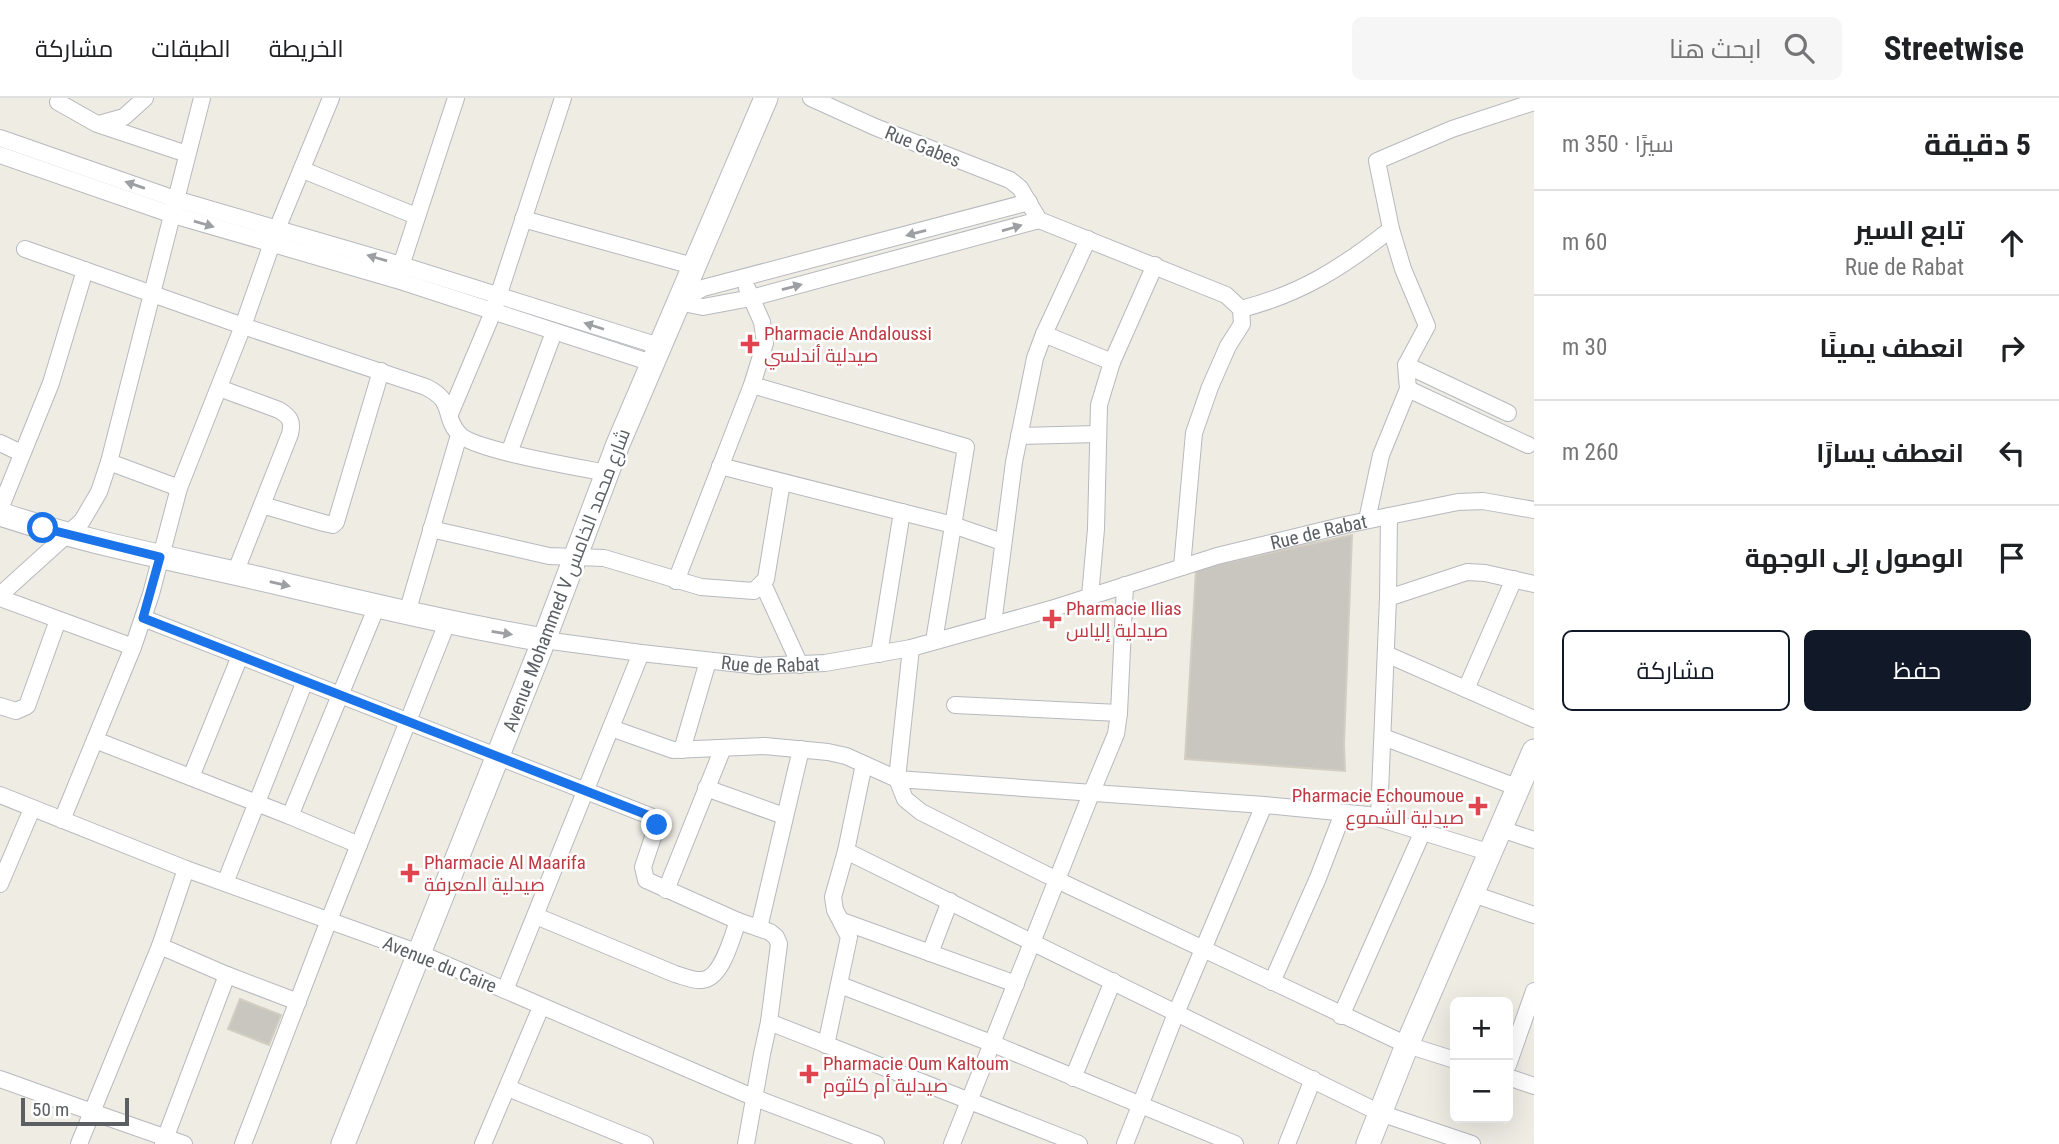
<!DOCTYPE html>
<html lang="ar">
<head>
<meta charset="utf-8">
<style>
  :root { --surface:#fff; --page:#f6f6f6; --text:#202124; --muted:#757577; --line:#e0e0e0; --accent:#111827 }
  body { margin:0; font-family:"Roboto Condensed",Cairo,sans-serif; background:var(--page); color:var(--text); direction:rtl }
  .controls { position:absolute; right:21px; bottom:21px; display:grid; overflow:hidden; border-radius:10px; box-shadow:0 7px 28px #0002 }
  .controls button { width:63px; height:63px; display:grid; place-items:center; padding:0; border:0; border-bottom:2px solid var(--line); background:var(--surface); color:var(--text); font:35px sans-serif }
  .scale { position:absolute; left:21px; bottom:18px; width:108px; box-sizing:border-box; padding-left:7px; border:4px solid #5b5f64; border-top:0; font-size:19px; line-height:24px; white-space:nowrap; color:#5b5f64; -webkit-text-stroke:5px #fff; paint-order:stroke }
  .stop { position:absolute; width:21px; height:21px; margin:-16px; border:5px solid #1a73e8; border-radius:50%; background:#fff }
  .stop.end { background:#1a73e8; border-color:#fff; box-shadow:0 2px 7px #0008 }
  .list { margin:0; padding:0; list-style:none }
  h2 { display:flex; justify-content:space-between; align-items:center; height:91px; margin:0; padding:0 28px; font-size:30px }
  h2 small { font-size:23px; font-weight:400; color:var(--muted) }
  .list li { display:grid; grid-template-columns:46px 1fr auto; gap:21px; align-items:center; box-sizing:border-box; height:105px; padding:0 28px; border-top:2px solid var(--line) }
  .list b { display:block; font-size:26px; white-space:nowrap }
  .list p { margin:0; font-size:23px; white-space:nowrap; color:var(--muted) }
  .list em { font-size:23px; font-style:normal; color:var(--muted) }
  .actions { display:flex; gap:14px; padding:21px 28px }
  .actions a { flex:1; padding:16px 0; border:2px solid var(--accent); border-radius:10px; text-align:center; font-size:24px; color:var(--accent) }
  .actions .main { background:var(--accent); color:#fff }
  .icon { flex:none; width:38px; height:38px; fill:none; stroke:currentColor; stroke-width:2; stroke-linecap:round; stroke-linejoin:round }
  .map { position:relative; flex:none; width:1534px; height:1046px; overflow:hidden; direction:ltr }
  header { display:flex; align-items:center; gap:42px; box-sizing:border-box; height:98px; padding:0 35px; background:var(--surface); border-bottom:2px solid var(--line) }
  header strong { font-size:33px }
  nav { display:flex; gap:38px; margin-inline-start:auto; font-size:24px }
  .search { width:490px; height:63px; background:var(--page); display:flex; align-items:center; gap:18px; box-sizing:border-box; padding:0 24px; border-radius:10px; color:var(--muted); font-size:26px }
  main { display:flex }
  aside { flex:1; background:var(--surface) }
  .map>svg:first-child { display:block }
</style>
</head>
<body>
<header>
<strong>Streetwise</strong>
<div class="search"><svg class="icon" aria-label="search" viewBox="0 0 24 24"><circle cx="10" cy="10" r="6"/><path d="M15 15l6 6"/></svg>ابحث هنا</div>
<nav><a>الخريطة</a><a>الطبقات</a><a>مشاركة</a></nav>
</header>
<main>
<aside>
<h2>5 دقيقة<small>سيرًا · 350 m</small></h2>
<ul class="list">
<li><svg class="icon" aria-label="ahead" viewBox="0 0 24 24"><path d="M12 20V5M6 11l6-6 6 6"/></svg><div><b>تابع السير</b><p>Rue de Rabat</p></div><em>60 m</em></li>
<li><svg class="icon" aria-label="right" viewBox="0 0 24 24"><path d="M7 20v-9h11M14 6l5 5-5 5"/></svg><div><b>انعطف يمينًا</b></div><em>30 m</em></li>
<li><svg class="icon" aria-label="left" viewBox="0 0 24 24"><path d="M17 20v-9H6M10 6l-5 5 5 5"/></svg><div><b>انعطف يسارًا</b></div><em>260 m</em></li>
<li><svg class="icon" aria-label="arrive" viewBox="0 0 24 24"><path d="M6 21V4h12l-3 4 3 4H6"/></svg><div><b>الوصول إلى الوجهة</b></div></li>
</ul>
<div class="actions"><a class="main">حفظ</a><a>مشاركة</a></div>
</aside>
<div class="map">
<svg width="1534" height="1046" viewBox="0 0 1534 1046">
  <rect width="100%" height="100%" fill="#eeece3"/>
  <path fill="#c9c6c0" stroke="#d3cec1" stroke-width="2" d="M1352 437 1344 646 1345 673 1185 661 1196 471Z
    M240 901 281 917 269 947 228 931Z"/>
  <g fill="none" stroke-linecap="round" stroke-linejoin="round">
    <defs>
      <g id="street">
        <path d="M60 0 58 4 97 26 187 56"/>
        <path d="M811 0 875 29 1010 82 1020 90 1039 122 1226 197 1241 211 1242 226 1228 248 1210 289 1194 335 1182 469"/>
        <path d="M99 26 124 19 145 0"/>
        <path d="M0 40 175 101 401 167 659 248"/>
        <path d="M0 57 170 116 397 182 652 265"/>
        <path d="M303 72 416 118"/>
        <path d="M523 121 693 168"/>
        <path d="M25 151 243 228 426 289C456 304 442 318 459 336 473 352 581 370 607 375"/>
        <path d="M398 177 456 0"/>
        <path d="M678 204 703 209 751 200 1039 122"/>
        <path d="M678 204 703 190 1029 104"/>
        <path d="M1241 211C1301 196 1343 169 1391 131"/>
        <path d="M1044 236 1112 264"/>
        <path d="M1406 267 1508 315"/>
        <path d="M752 287 966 349 934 543"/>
        <path d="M219 290 279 312C290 319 293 323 290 336L235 475"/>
        <path d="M1408 291 1528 347"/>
        <path d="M450 316 493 214 563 0"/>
        <path d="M1019 338 1098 336"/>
        <path d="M0 345 21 355"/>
        <path d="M509 355 554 234"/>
        <path d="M109 364 179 390"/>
        <path d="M720 368 953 427 1002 444"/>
        <path d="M262 407 324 425 333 427 336 424 381 273"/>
        <path d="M0 411 51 285 85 172"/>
        <path d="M1367 422 1381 357 1408 291 1406 267 1427 228 1403 171 1391 131 1377 63 1452 31 1534 4"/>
        <path d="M431 431 549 458 604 460 701 489 754 493 766 481 782 384"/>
        <path d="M676 483 752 287 765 245 762 224 747 190"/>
        <path d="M763 486 800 567"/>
        <path d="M0 497 82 423 99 394 109 364 202 0"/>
        <path d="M1090 498 1096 431 1099 307 1112 264 1155 167"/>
        <path d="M0 500 133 549"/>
        <path d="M1388 500 1467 474 1485 475 1534 486"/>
        <path d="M407 515 459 337"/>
        <path d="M143 520 650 718 657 727 643 769 646 782 738 823 770 834 776 839 779 846 769 924 762 956 746 1046"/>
        <path d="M993 526 1014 364 1035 260 1044 236 1088 141"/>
        <path id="s1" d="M544 542 641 555 759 568 825 565 911 550 1051 511 1217 458 1345 427 1458 404 1483 403 1534 412"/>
        <path d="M911 550 897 681 1264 707 1368 717 1491 755"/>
        <path d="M879 556 902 414"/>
        <path d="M1386 556 1534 621"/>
        <path d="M1466 591 1514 481"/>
        <path d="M955 607 1119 615"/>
        <path d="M0 608 16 613 27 608 58 522"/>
        <path d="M611 630 673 652 765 648 828 654 846 658 897 681 905 701 921 714 1057 782 1407 947 1455 962"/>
        <path d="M1383 639 1519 690"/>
        <path d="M95 642 290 718 359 747"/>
        <path d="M682 652 708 563"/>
        <path d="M191 679 240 558"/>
        <path d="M706 690 784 718"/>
        <path d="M0 697 186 771 419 855 755 1000 876 1046"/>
        <path d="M290 718 377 508"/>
        <path d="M1379 719 1388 500 1389 418"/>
        <path d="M62 722 133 549 151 496 179 390 243 228 277 131 331 0"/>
        <path d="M1501 731 1534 742"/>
        <path d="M846 753 1380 1015 1472 1046"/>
        <path d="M186 771 160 848 227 877 298 904"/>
        <path d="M225 785 305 583"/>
        <path d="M0 786 32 711"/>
        <path d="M666 792 723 650"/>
        <path d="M1473 796 1534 817"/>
        <path d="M536 818 675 876C683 878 693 883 702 882 722 881 732 839 738 823"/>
        <path d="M842 823 1016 886"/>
        <path d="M759 830 801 651"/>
        <path d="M930 855 950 803"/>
        <path d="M1272 884 1318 780 1343 715"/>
        <path d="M840 887 991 945 1235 1046"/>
        <path d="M505 892 641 555"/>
        <path d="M1341 918 1423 733"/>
        <path d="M769 924 1079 1046"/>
        <path d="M826 947 849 839 835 812 833 799 846 753 864 666"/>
        <path d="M1508 967 1534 893"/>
        <path d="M1508 979 1534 988"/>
        <path d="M1073 980 1113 883"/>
        <path d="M0 981 92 1014 160 848"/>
        <path d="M508 990 645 1046"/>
        <path d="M79 1046 92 1014 184 1046"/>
        <path d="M163 1046 227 877"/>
        <path d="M243 1046 329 822 447 525"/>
        <path d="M483 1046 541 909"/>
        <path d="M952 1046 1091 696 1116 636 1119 615 1125 487"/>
        <path d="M1125 1046 1177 913 1264 707"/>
        <path d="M1287 1046 1313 981"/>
      </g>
      <path id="secondary" d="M0 416C81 443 165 459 248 478 347 501 445 525 544 542
        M343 1046 544 542 618 346 766 0
        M1368 1046 1407 947 1534 653"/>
    </defs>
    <use href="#street" stroke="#b6b9be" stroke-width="18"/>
    <use href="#secondary" stroke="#b7bac0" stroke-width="25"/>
    <use href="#street" stroke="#fff" stroke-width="16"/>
    <use href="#secondary" stroke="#fff" stroke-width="23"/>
  </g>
  <defs><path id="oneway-solid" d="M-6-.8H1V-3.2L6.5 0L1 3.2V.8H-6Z" transform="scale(1.75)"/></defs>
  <g fill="#9d9fa2">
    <use href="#oneway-solid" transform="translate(135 87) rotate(-161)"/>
    <use href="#oneway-solid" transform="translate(204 126) rotate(16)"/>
    <use href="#oneway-solid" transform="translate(1012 130) rotate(-16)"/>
    <use href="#oneway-solid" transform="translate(916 135) rotate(165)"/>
    <use href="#oneway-solid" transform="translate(377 160) rotate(-164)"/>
    <use href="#oneway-solid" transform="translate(792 189) rotate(-15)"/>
    <use href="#oneway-solid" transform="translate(594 228) rotate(-162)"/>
    <use href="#oneway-solid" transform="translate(280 486) rotate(13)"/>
    <use href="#oneway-solid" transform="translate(502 535) rotate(9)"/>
  </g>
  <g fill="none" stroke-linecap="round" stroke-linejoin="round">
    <path stroke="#1a73e8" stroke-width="9" d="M43 430 160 459 143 520 650 718 657 727"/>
  </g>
  <g fill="#e0444e" stroke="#fff" stroke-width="2.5">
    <path d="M746.5 235.5h7v7h7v7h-7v7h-7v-7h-7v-7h7z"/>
    <path d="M1048.5 510.5h7v7h7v7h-7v7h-7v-7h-7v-7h7z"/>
    <path d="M1474.5 697.5h7v7h7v7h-7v7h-7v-7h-7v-7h7z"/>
    <path d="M406.5 764.5h7v7h7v7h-7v7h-7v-7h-7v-7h7z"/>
    <path d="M805.5 965.5h7v7h7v7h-7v7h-7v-7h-7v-7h7z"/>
  </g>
  <g text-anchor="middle" stroke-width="5" stroke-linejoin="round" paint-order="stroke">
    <g font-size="19" fill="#5b5f64" stroke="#fff">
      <text transform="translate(923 48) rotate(22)" y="7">Rue Gabes</text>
      <text dy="7" stroke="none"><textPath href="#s1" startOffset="794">Rue de Rabat</textPath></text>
      <text transform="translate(566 482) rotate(-69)" y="7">Avenue Mohammed V شارع محمد الخامس</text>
      <text dy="7" stroke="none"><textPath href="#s1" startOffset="228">Rue de Rabat</textPath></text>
      <text transform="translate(440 866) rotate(22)" y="7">Avenue du Caire</text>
    </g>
    <g font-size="19" fill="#be3a42" stroke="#fff" text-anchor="start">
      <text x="764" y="242">Pharmacie Andaloussi<tspan x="764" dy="22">صيدلية أندلسي</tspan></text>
      <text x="1066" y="517">Pharmacie Ilias<tspan x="1066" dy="22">صيدلية إلياس</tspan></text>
      <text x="1464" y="704" text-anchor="end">Pharmacie Echoumoue<tspan x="1464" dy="22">صيدلية الشموع</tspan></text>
      <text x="424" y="771">Pharmacie Al Maarifa<tspan x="424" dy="22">صيدلية المعرفة</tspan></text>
      <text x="823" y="972">Pharmacie Oum Kaltoum<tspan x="823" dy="22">صيدلية أم كلثوم</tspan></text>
    </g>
  </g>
</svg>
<div class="controls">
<button>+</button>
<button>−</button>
</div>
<div class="scale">50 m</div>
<div class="stop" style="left:43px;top:430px"></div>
<div class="stop end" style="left:657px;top:727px"></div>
</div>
</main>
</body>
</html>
